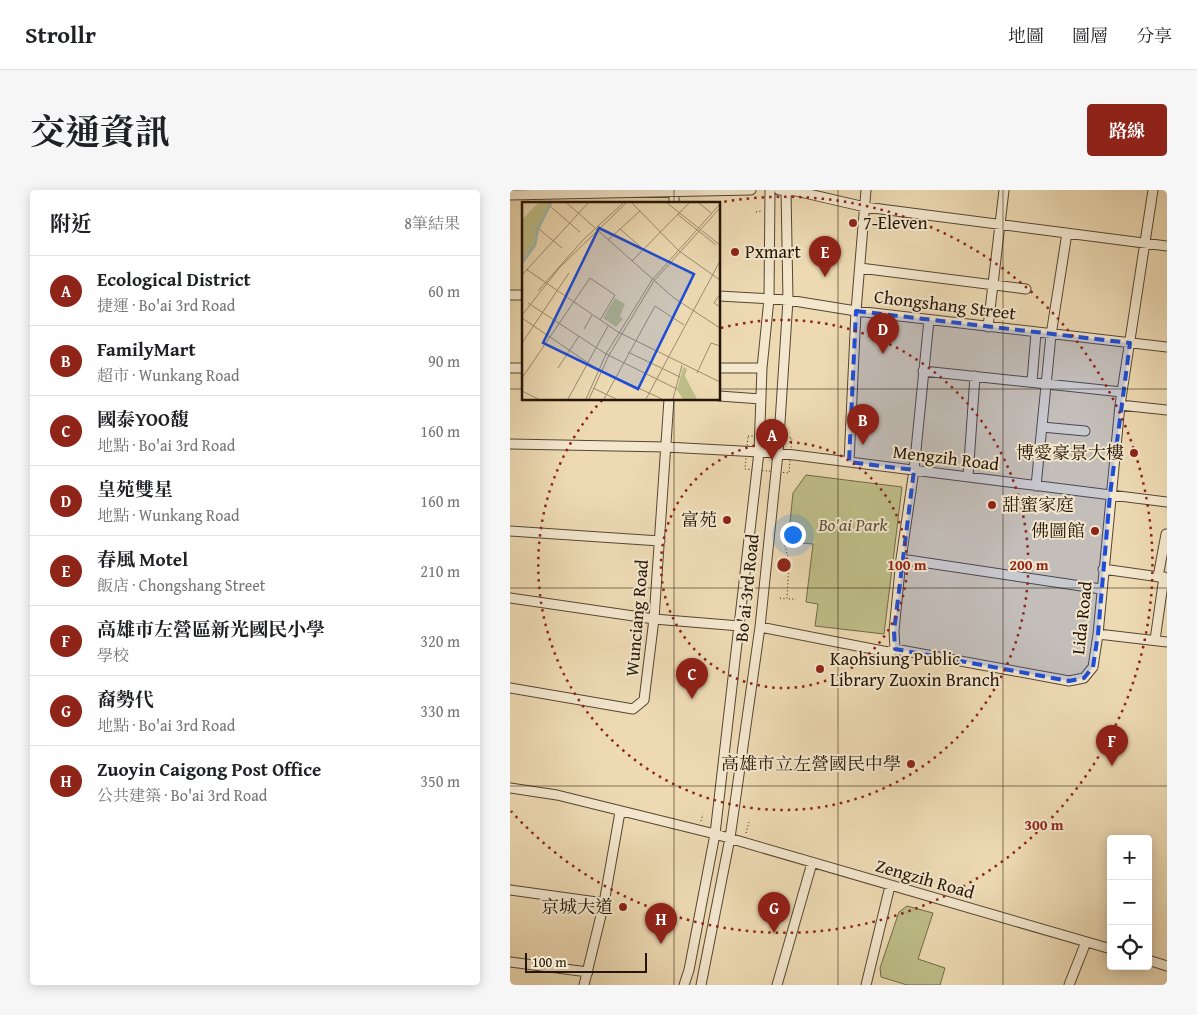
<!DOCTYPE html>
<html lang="zh-TW">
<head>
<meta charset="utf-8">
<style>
  :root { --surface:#fff; --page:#f6f6f6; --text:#202124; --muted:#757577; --line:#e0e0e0; --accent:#8f2418 }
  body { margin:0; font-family:"Gentium Book Plus","Noto Serif TC",serif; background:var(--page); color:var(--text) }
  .controls { position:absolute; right:15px; bottom:15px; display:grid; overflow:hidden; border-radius:5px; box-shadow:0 2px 12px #0003 }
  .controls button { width:45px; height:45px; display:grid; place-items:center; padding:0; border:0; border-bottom:1px solid var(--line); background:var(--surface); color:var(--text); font:25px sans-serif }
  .scale { position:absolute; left:15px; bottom:12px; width:122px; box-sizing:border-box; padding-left:5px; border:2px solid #241506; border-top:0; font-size:14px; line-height:18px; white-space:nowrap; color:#241506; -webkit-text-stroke:4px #f3e7ce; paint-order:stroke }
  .you { position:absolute; left:282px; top:344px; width:18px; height:18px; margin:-12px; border:4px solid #fff; border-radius:50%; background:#1a73e8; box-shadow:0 0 0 8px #1a73e833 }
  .badge { display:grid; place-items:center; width:32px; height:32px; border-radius:50%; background:var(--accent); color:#fff; font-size:16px; font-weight:700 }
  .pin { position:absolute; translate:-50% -41px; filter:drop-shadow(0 1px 2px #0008) }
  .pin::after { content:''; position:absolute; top:26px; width:18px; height:15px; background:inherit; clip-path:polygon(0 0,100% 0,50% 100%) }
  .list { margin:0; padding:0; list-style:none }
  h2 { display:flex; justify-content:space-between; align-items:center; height:65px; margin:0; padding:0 20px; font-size:21px }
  h2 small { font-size:16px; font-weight:400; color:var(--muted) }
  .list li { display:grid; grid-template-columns:32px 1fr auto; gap:15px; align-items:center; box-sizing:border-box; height:70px; padding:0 20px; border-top:1px solid var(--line) }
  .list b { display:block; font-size:19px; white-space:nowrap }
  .list p { margin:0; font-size:16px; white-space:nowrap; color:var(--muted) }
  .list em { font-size:16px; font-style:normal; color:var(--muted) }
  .icon { flex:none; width:28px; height:28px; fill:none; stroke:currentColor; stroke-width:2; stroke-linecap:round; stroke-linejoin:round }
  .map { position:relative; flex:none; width:657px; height:795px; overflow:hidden; border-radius:5px }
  header { display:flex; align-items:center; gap:30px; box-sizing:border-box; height:70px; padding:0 25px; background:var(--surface); border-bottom:1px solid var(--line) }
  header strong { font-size:24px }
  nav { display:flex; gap:28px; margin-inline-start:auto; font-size:18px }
  .intro { display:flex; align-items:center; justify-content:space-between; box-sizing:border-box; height:120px; padding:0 30px }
  h1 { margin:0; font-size:35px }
  .button { padding:12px 22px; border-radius:5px; background:var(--accent); color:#fff; font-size:18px; font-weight:700 }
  main { display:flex; gap:30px; padding:0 30px }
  aside { flex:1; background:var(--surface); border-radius:5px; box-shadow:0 2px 12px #0003 }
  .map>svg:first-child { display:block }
</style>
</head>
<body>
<header>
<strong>Strollr</strong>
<nav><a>地圖</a><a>圖層</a><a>分享</a></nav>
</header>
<div class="intro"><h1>交通資訊</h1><a class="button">路線</a></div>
<main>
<aside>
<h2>附近<small>8筆結果</small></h2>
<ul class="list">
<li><span class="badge">A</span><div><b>Ecological District</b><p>捷運 · Bo'ai 3rd Road</p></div><em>60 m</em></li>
<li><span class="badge">B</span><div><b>FamilyMart</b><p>超市 · Wunkang Road</p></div><em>90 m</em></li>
<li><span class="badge">C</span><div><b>國泰YOO馥</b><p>地點 · Bo'ai 3rd Road</p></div><em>160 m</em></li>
<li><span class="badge">D</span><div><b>皇苑雙星</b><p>地點 · Wunkang Road</p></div><em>160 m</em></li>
<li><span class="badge">E</span><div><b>春風 Motel</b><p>飯店 · Chongshang Street</p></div><em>210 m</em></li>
<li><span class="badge">F</span><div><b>高雄市左營區新光國民小學</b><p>學校</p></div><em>320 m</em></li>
<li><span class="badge">G</span><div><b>裔勢代</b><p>地點 · Bo'ai 3rd Road</p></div><em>330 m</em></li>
<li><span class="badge">H</span><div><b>Zuoyin Caigong Post Office</b><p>公共建築 · Bo'ai 3rd Road</p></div><em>350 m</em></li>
</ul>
</aside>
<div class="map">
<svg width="657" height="795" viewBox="0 0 657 795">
  <rect width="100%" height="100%" fill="#eddab3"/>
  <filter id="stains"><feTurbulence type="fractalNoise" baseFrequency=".004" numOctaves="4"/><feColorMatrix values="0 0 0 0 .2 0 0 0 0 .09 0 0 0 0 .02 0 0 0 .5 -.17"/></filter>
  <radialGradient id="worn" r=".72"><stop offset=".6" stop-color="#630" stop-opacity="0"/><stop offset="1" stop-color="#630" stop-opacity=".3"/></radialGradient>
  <path fill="#bebe89" stroke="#716a48" d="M296 285 392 297 374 444 305 436 308 414 296 412 303 354 278 352 283 303Z
    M397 716 423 723 408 769 435 778 430 795H397L371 787 370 778 389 722Z"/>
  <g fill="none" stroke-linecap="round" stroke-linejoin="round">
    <defs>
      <path id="minor" d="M269 0 286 1 355 17 657 56
        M0 5 241 0
        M164 14V0
        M350 78 516 99
        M0 105H14
        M209 106 278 110 346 121 657 157
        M419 130 404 280 391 369 384 441 385 459 559 491 574 488 583 477 588 444 610 215 643 0
        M478 137 494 0
        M0 178H14
        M209 178H252
        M413 181 612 202
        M522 191 526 143
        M209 206 251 209
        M610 215 657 220
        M532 237 575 241
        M0 254 156 257 268 263 657 312
        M339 272 346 121 356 0
        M458 287 465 186
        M526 296 541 145 557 43
        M0 341 150 351
        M391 369 591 399
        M593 379 657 388
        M648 387 656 344
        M0 408 144 429 230 436
        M250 437 378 462 385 459
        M588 444 657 452
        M645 450 654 387
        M0 498 123 519 134 510 144 429 159 209
        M0 598 47 605 205 644 601 759
        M0 700 94 713
        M638 770 657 776
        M0 772 78 782
        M74 795 94 713 110 622
        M174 795 179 780 205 644 249 262 252 178 259 109 260 0
        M191 795 220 648 250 437 268 263 278 110 276 0
        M267 795 302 673
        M356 795 380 696
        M559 795 576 752"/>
    </defs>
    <use href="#minor" stroke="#564631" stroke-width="11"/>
    <path stroke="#241506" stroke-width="1" stroke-dasharray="1 2.5" stroke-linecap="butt" d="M246 22 251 21
      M238 246 282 248 279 283 235 279Z
      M274 352 279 372 277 409H286
      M270 408 276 409
      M191 631 193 624
      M236 643 239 632"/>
    <use href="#minor" stroke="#f3e7ce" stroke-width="9"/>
  </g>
  <path fill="#1d4ed8" fill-opacity="0.2" stroke="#1d4ed8" stroke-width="4" stroke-dasharray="10 6" stroke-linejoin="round" d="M346 121 620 153 600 305 588 444 583 477 574 488 559 491 385 459 384 441 404 280 339 272Z"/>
  <path fill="none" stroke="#241506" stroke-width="1" stroke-opacity="0.55" d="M164 0V14M328 0V795M493 0V795M0 199H14M209 199H657M164 209V795M0 398H657M0 596H657"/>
  <g fill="none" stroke="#8f2418" stroke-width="2.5" stroke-dasharray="2.5 5">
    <circle cx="274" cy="375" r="123"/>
    <path d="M211 138A245 245 0 1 1 93 209"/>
    <path d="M207 13A368 368 0 1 1 1 621"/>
  </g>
  <g fill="#8f2418" stroke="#f3e7ce" stroke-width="2">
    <circle cx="343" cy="33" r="5"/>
    <circle cx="225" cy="62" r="5"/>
    <circle cx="624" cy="263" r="5"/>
    <circle cx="482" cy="315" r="5"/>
    <circle cx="217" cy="330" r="5"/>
    <circle cx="585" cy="341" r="5"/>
    <circle cx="310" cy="479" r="5"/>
    <circle cx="401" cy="574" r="5"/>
    <circle cx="113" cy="717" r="5"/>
  </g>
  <g text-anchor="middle" stroke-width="4" stroke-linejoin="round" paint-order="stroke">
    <g font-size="18" fill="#241506" stroke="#f3e7ce" text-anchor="end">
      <text x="353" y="39" text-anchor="start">7-Eleven</text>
      <text x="235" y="68" text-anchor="start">Pxmart</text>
      <text x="614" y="269">博愛豪景大樓</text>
      <text x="492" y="321" text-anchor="start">甜蜜家庭</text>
      <text x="207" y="336">富苑</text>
      <text x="575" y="347">佛圖館</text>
      <text x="320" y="475" text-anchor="start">Kaohsiung Public<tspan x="320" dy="21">Library Zuoxin Branch</tspan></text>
      <text x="391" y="580">高雄市立左營國民中學</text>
      <text x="103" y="723">京城大道</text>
    </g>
    <g font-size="18" fill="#241506" stroke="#f3e7ce">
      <text transform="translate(435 115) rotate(7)" y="6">Chongshang Street</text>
      <text transform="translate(436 268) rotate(7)" y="6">Mengzih Road</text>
      <text transform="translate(237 398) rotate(-84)" y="6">Bo'ai 3rd Road</text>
      <text transform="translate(127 428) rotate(-85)" y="6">Wunciang Road</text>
      <text transform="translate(572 428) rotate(-84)" y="6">Lida Road</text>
      <text transform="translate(415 689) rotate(16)" y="6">Zengzih Road</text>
    </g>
    <g font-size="18" font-style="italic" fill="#5a5034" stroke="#f3e7ce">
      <text x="343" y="341">Bo'ai Park</text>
    </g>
  </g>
  <g transform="translate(12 12)">
    <rect width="198" height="198" fill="#eddab3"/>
    <path d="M16 1H30L17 27 13 45 0 61V18ZM93 96 103 102 98 114 101 117 94 125 81 116ZM161 165 165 167 163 174 175 197H161L155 188Z" fill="#bebe89"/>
    <path fill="none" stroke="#9bb9b5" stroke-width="2.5" d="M0 61 13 43 16 27 29 1"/>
    <path fill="none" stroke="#9d8b6e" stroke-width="1" d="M45 1 152 96 198 126M110 1 157 49 198 78M145 1 198 43M177 1 189 11M29 5 58 30M155 12 194 43M17 27 40 46M98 27 121 47M86 38 118 9M110 59 167 1M4 67 96 130 198 180M0 73 66 1M16 89 60 39 101 1M198 92 192 101 198 105M6 101 84 152 155 187M0 113 38 65 104 1M0 116 75 167 140 197M62 127 70 113M0 141 47 71M106 150 158 175M36 166 57 134M175 171 189 141 198 144M0 176 68 76 93 93 78 118M71 186 94 197M0 189 16 197M46 197 86 124M64 197 84 152 130 78 198 2M67 197 87 153 132 79 198 6M82 197 133 104 162 123M124 197 198 59M151 197 160 163"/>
    <path fill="#1d4ed8" fill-opacity="0.15" stroke="#1d4ed8" stroke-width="2.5" d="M77 26 172 72 116 187 21 141Z"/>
    <rect width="198" height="198" fill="none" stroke="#241506" stroke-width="2.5"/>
  </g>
  <circle cx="274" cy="375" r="8" fill="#8f2418" stroke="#f3e7ce" stroke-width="2.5"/>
  <g font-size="15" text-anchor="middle" font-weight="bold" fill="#8f2418" stroke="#f3e7ce" stroke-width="4" stroke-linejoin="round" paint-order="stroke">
    <text x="397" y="380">100 m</text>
    <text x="519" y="380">200 m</text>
    <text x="534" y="640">300 m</text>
  </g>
  <rect width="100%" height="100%" filter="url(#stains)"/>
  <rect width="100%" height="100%" fill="url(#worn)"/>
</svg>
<div class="controls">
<button>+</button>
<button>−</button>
<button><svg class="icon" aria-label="locate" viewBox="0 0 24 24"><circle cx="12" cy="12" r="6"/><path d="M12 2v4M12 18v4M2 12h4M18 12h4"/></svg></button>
</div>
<div class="scale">100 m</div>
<div class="you"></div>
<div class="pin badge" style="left:262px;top:270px">A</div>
<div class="pin badge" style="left:353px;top:255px">B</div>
<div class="pin badge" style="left:182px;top:509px">C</div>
<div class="pin badge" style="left:373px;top:164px">D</div>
<div class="pin badge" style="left:315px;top:87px">E</div>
<div class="pin badge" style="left:602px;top:576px">F</div>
<div class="pin badge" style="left:264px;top:743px">G</div>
<div class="pin badge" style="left:151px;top:754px">H</div>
</div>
</main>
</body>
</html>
